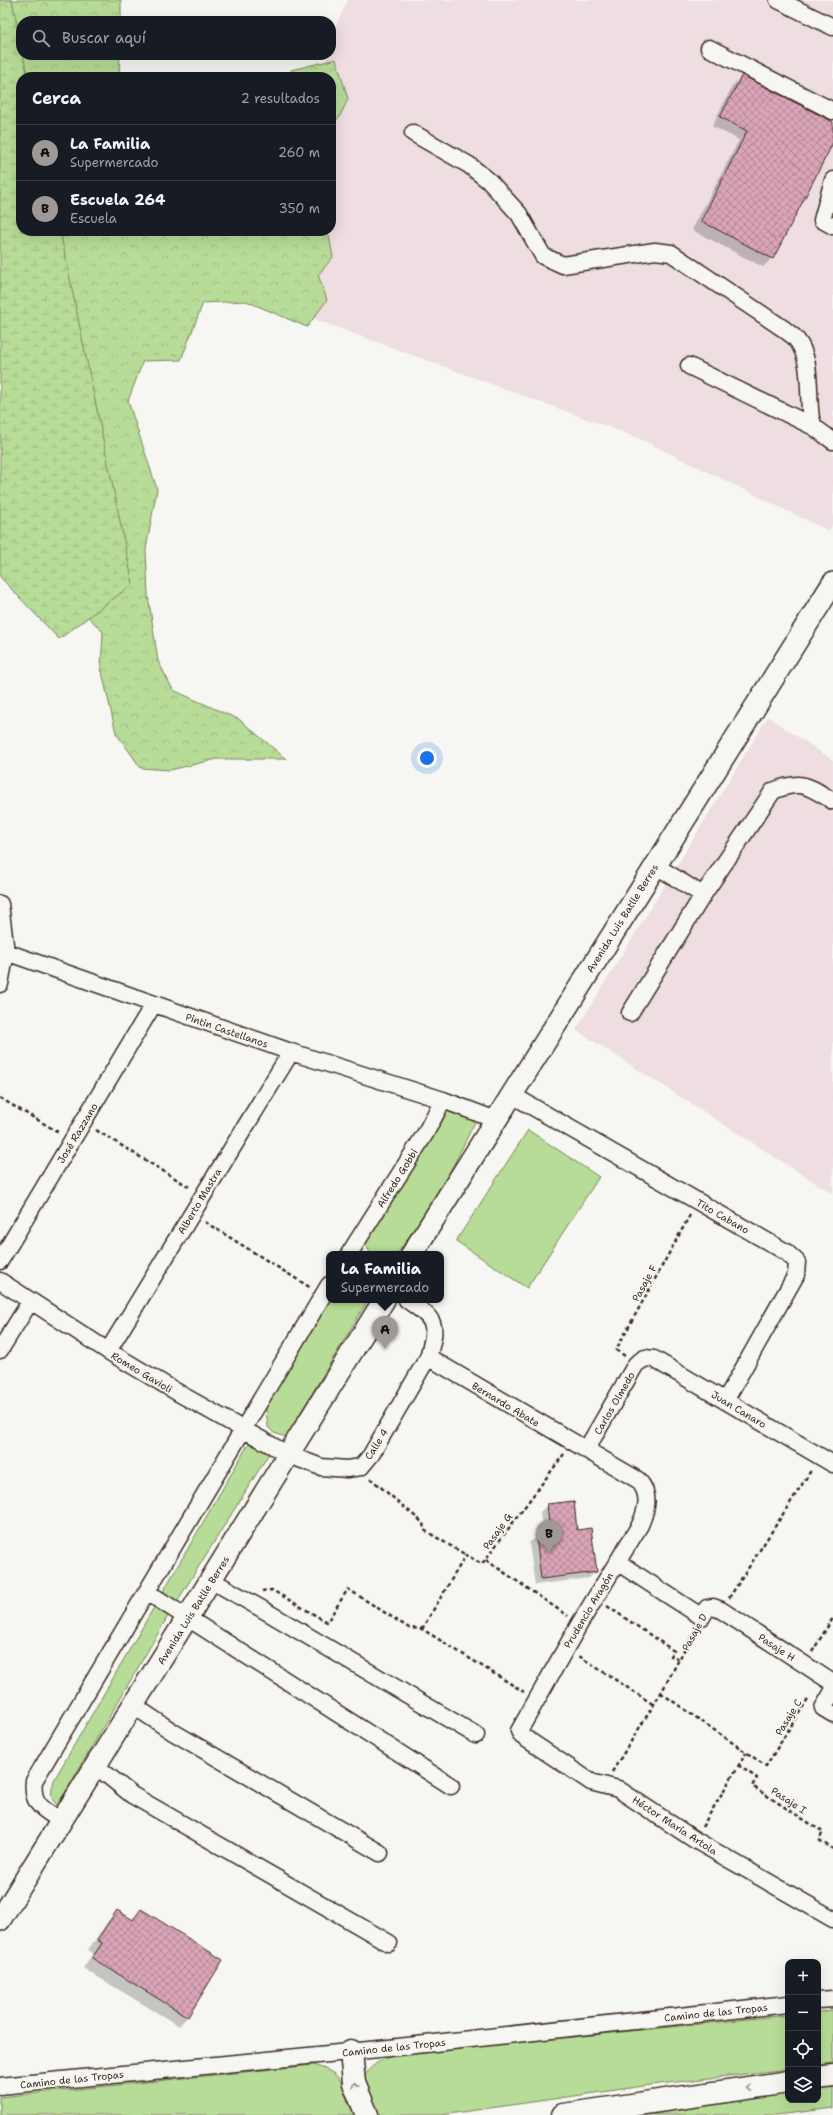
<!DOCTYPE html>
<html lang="es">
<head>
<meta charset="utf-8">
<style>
  :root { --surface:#171b24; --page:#242831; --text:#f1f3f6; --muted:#9ea1a6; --line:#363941; --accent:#9f9995 }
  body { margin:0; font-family:"Shantell Sans",sans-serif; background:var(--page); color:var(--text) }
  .controls { position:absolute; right:12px; bottom:12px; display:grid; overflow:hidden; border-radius:8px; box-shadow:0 4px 16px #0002 }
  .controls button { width:36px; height:36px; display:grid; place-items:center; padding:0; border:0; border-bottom:1px solid var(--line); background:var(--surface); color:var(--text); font:20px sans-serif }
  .you { position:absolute; left:427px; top:758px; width:14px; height:14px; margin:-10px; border:3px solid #fff; border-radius:50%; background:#1a73e8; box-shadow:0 0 0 6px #1a73e833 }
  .badge { display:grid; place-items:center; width:26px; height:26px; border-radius:50%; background:var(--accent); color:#111; font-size:13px; font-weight:700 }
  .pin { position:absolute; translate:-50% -33px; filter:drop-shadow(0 1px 2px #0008) }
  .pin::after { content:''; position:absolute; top:21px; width:14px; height:12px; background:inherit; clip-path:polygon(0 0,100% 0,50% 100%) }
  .popup { position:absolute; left:326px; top:1251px; width:118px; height:52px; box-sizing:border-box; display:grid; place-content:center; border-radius:8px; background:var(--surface); filter:drop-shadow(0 1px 3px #0005); font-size:13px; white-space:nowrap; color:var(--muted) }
  .popup b { font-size:15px; color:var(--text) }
  .popup::after { content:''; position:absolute; left:50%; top:100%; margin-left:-8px; border:8px solid transparent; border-top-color:var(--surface) }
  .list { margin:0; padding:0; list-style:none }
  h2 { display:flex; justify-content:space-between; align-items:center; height:52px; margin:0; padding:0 16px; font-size:17px }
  h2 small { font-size:13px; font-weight:400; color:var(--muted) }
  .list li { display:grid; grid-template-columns:26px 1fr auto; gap:12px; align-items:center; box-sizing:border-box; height:56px; padding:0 16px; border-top:1px solid var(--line) }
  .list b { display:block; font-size:15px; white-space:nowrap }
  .list p { margin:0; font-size:13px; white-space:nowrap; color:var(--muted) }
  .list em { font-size:13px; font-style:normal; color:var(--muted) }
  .icon { flex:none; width:22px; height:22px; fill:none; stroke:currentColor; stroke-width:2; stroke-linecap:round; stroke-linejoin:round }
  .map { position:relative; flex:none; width:833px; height:2115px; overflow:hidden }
  .search { position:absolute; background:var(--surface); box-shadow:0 4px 16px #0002; left:16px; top:16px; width:320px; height:44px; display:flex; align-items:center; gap:10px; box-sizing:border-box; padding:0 14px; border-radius:16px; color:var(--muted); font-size:15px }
  .panel { position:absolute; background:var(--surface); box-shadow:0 4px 16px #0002; left:16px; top:72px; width:320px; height:164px; border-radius:16px }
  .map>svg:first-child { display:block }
</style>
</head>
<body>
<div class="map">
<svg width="833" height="2115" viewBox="0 0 833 2115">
  <defs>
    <pattern id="forest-crowns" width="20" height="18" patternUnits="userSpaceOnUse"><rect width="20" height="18" fill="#b7dc97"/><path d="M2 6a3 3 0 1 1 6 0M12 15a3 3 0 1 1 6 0" fill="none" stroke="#9ebd82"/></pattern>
    <pattern id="wetland-marsh" width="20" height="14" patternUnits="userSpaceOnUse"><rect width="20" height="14" fill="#b7dc97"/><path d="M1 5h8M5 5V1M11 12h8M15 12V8" fill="none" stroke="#9ebd82"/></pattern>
    <pattern id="building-cross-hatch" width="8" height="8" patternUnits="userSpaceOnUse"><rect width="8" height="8" fill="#daa4b9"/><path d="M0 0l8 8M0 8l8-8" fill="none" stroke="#b28696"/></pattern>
  </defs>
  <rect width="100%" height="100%" fill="#f6f6f2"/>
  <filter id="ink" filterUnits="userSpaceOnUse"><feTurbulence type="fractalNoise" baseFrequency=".025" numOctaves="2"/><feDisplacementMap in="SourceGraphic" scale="8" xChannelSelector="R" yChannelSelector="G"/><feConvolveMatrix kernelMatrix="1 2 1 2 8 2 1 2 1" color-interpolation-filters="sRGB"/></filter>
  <g filter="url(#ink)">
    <path fill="#eedde1" d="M348 0H833V523L829 531 636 437 306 316 313 231H331V77H325L327 55H331V36Z
      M768 717 833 760V1194L576 1030Z"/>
    <path fill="#b7dc97" stroke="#79835a" d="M450 1111 457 1112 475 1122 439 1194 397 1254H371L364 1242 443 1113Z
      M528 1130 599 1177 527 1288 456 1241Z
      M329 1300H368L286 1437 274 1433 268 1427 265 1401Z
      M249 1443 270 1452 168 1616 58 1805C48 1800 52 1789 54 1780Z
      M833 2010V2063L818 2065V2012Z
      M788 2015V2069L651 2085 441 2115H376C372 2108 365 2098 363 2090 360 2069 381 2059 396 2055Z
      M313 2065C353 2076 337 2089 355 2115H0V2097Z
      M833 2084V2108L777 2115H620L788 2091V2100H818V2087Z"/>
    <path fill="url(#forest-crowns)" stroke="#79835a" d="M0 0H121V21H21V55H120L119 77H21V231H328L333 257 318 275 327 300 307 327 246 301 203 303 181 360 143 361 128 401 157 489 146 549 148 595 158 661 173 690 240 720 286 759H217L170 770 141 768 116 733 101 668 103 632 34 562Z
      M336 59 348 99 339 118 331 123V77H291V70Z"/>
    <path fill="url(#wetland-marsh)" stroke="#79835a" d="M0 0H12L21 44V55H23L28 77H21V231H60L133 584 59 639 0 577Z"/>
    <path fill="#0003" d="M742 76 833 123V141L772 258 763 267 692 230 739 140 712 126 733 85Z
      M573 1502 577 1531 596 1572 589 1578 535 1585 529 1543 536 1536 543 1535 540 1512 547 1505Z
      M141 1910 188 2016 179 2026 83 1968 93 1953 88 1950 108 1921 117 1912 131 1920Z"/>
    <path fill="url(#building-cross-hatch)" stroke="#3b2a1e" d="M742 75 833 122V143L773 259 701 221 747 131 720 117Z
      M574 1501 577 1530 591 1528 597 1572 541 1579 536 1535 550 1533 547 1504Z
      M141 1909 223 1960 188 2017 92 1958 102 1943 97 1940 117 1910 133 1920Z"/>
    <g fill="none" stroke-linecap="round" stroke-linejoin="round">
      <defs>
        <path id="minor" d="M778 0 833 27
          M709 48 833 111
          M413 133 469 165 489 181 519 214 543 256 563 265 655 251 671 253 784 329C787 332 793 335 796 339 813 359 807 394 811 418L814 427 833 441
          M833 180 822 220 833 226
          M689 366 814 427
          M656 866 703 895
          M0 904 6 952 291 1052 443 1100 496 1120
          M0 984 6 952
          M630 1013 703 895 773 791C802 779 808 786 833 801
          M512 1095 786 1252 797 1262 796 1275 725 1401
          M349 1254 425 1134 443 1100
          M0 1261 153 1005
          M0 1281 108 1351 182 1395 289 1455 321 1467 347 1469 361 1467 371 1455 428 1357
          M407 1300C436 1320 438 1323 428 1357L638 1480C651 1494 647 1509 640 1525L580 1623 519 1731 522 1736 591 1782 618 1789 695 1840 833 1919
          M0 1350 30 1302
          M108 1351 291 1052
          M586 1450 636 1364 645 1358 654 1359 833 1464
          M617 1562 702 1617 707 1608 713 1607 721 1610 833 1683
          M211 1580 262 1609 476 1735
          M147 1592 451 1786
          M833 1691 823 1708 833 1714
          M134 1706 173 1732 380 1853
          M96 1766 132 1795 389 1943
          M62 1821C44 1810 31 1805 34 1781L329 1285
          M818 2000 833 1999
          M0 2086 389 2048 788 2004"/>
        <path id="major" d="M412 1254 833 583
          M0 1920 384 1300"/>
        <path id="highway" d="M351 2051 354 2083 367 2115
          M818 2078 833 2076
          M563 2115 788 2082"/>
      </defs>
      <use href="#minor" stroke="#3b2a1e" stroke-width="19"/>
      <use href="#major" stroke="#3b2a1e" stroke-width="24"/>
      <use href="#highway" stroke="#3b2a1e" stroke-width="25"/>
      <path stroke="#3b2a1e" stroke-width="2.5" stroke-dasharray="4 3" stroke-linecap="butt" d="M0 1098 60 1133
        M96 1130 191 1188
        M205 1222 311 1288
        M625 1356 616 1350 690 1215
        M370 1478 423 1523 424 1530 466 1555
        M486 1560 568 1616
        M262 1591 272 1590 327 1622 348 1589 409 1628 422 1629 524 1692
        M729 1598 812 1469
        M607 1606 674 1651 671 1656 679 1660
        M422 1629 466 1555 482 1564 564 1454
        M812 1652 833 1618
        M579 1656 654 1705
        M661 1693 766 1766 809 1697
        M738 1765 757 1778 752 1786 823 1832 819 1840 833 1849
        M612 1772 661 1693 695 1630
        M702 1827 746 1753"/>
      <use href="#minor" stroke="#f6f6f2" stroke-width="16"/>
      <use href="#major" stroke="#f6f6f2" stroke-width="21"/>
      <use href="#highway" stroke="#f6f6f2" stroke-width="22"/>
    </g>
    <defs><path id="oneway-chevron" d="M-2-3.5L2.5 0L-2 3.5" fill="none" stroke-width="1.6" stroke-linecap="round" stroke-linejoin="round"/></defs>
    <g stroke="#989088">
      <use href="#oneway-chevron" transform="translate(355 2085) rotate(-101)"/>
      <use href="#oneway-chevron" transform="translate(749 2088) rotate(172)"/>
    </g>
  </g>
  <g text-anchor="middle" stroke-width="3.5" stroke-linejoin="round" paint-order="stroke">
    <g font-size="10" fill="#3b2a1e" stroke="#f6f6f2">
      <text transform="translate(622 918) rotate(-58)" y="4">Avenida Luis Batlle Berres</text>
      <text transform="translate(227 1030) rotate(19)" y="4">Pintin Castellanos</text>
      <text transform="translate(77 1133) rotate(-59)" y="4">José Razzano</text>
      <text transform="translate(397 1178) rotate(-58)" y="4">Alfredo Gobbi</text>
      <text transform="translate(199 1201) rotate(-59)" y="4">Alberto Mastra</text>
      <text transform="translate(723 1216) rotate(30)" y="4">Tito Cabano</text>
      <text transform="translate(644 1283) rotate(-61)" y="4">Pasaje F</text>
      <text transform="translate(142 1372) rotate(31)" y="4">Romeo Gavioli</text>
      <text transform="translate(614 1403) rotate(-60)" y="4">Carlos Olmedo</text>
      <text transform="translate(506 1404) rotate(31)" y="4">Bernardo Abate</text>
      <text transform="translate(739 1409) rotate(31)" y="4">Juan Canaro</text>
      <text transform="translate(376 1444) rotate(-58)" y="4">Calle 4</text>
      <text transform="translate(497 1531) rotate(-54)" y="4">Pasaje G</text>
      <text transform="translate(193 1610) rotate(-58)" y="4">Avenida Luis Batlle Berres</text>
      <text transform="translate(588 1610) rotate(-59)" y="4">Prudencio Aragón</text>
      <text transform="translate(694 1632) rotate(-61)" y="4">Pasaje D</text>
      <text transform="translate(777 1647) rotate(33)" y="4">Pasaje H</text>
      <text transform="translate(788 1717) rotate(-58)" y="4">Pasaje C</text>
      <text transform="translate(789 1800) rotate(33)" y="4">Pasaje I</text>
      <text transform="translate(675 1825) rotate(33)" y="4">Héctor María Artola</text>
      <text transform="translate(716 2012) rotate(-6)" y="4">Camino de las Tropas</text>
      <text transform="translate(394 2047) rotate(-6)" y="4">Camino de las Tropas</text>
      <text transform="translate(72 2079) rotate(-6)" y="4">Camino de las Tropas</text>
    </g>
  </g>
</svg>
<div class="controls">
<button>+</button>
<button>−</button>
<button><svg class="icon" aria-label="locate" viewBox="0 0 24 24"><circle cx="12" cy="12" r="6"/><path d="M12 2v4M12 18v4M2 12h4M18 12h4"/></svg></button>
<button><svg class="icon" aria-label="layers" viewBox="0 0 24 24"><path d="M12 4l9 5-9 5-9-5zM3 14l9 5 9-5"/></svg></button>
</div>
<div class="you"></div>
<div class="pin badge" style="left:385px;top:1349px">A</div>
<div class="popup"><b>La Familia</b>Supermercado</div>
<div class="pin badge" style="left:549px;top:1553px">B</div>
<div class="search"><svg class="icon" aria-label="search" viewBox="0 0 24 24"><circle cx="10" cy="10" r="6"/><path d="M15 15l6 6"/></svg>Buscar aquí</div>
<section class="panel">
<h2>Cerca<small>2 resultados</small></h2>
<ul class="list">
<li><span class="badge">A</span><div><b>La Familia</b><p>Supermercado</p></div><em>260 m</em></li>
<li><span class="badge">B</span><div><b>Escuela 264</b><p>Escuela</p></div><em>350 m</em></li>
</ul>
</section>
</div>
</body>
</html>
